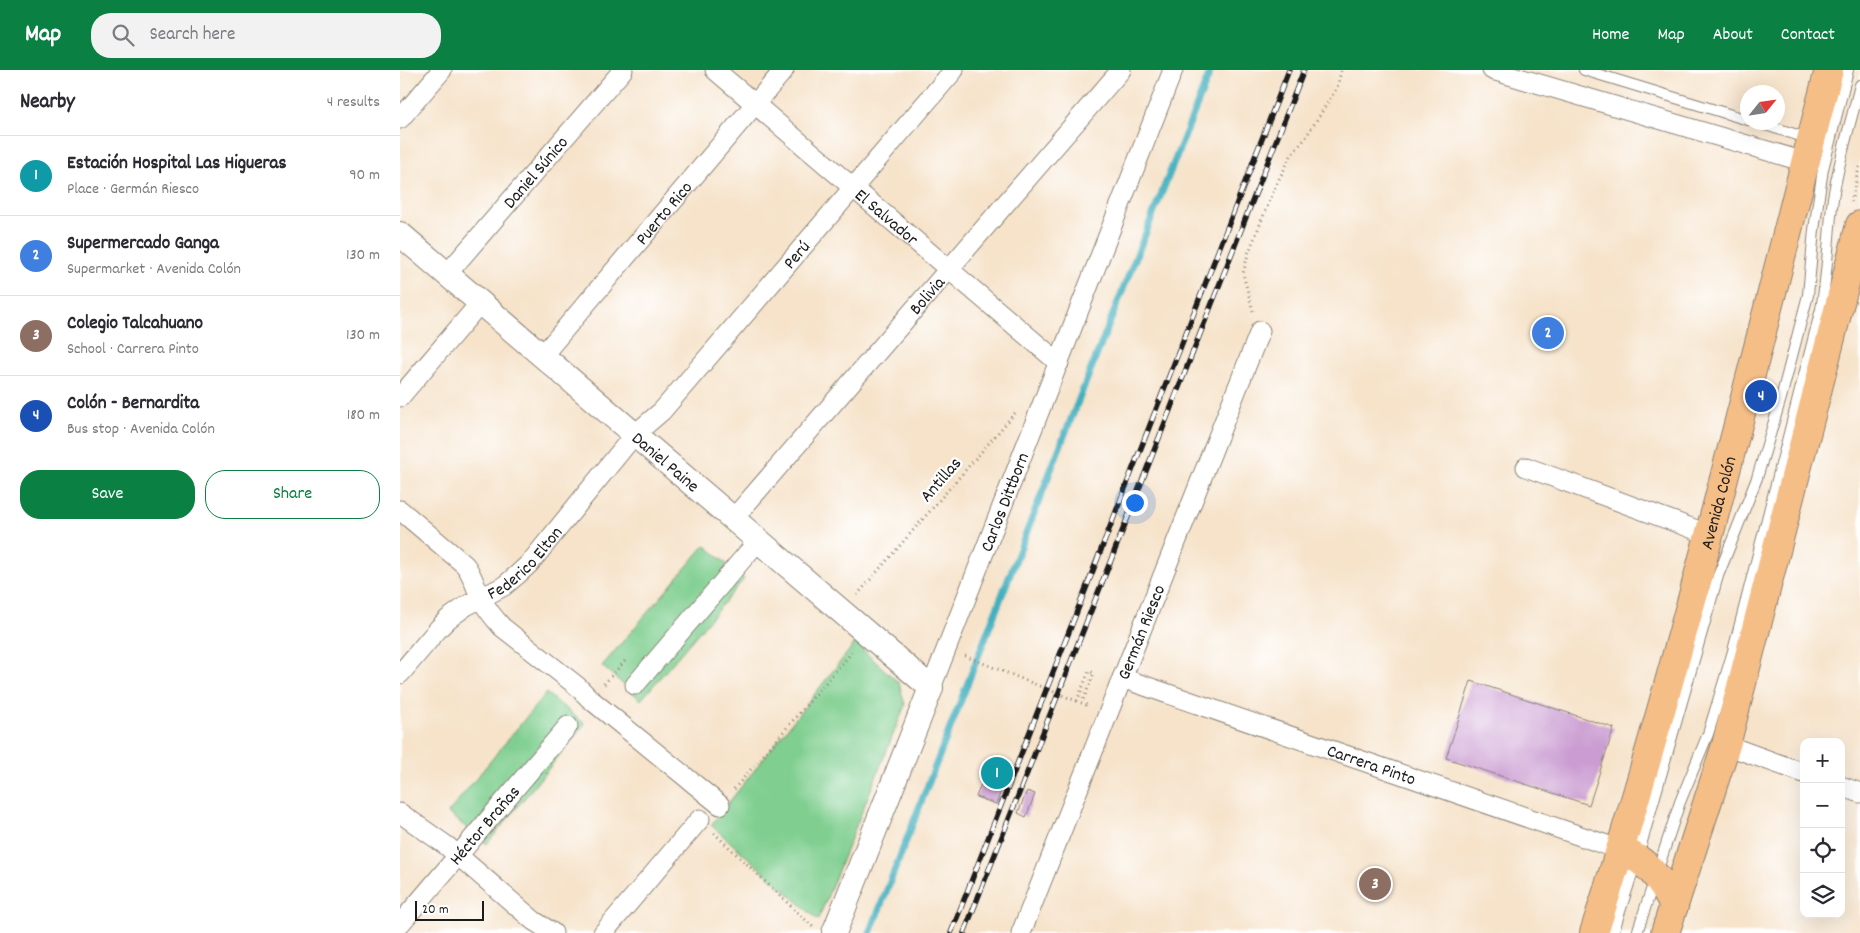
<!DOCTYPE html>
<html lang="en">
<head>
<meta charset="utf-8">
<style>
  :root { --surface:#fff; --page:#f2f2f3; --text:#2b2b33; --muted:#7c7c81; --line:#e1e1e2; --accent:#0b8043 }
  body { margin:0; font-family:Dekko,sans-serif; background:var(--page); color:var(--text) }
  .controls { position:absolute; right:15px; bottom:15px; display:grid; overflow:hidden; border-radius:10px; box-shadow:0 5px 20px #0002 }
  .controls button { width:45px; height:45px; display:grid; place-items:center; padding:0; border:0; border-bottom:1px solid var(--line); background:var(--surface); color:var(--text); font:25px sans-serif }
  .compass { position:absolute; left:1340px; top:15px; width:45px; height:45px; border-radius:50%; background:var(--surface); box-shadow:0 5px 20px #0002; rotate:60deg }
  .scale { position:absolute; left:15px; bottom:12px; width:69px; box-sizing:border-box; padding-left:5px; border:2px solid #1c1c1c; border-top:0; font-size:14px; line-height:18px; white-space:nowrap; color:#1c1c1c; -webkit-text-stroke:4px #fff; paint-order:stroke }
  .you { position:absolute; left:734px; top:432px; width:18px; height:18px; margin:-12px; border:4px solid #fff; border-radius:50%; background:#1a73e8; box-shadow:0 0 0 8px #1a73e833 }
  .badge { display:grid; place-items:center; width:32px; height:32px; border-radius:50%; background:var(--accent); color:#fff; font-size:16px; font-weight:700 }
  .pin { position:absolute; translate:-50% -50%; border:2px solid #fff; box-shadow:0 1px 5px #0006 }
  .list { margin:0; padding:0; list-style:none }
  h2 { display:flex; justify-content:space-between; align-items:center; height:65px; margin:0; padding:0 20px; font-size:21px }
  h2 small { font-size:16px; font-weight:400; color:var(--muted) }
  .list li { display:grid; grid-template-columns:32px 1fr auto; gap:15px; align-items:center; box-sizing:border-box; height:80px; padding:0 20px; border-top:1px solid var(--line) }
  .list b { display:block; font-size:19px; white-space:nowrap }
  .list p { margin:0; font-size:16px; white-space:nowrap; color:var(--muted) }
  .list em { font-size:16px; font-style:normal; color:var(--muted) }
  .actions { display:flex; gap:10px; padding:15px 20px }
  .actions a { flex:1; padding:11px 0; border:1px solid var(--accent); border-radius:20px; text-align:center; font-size:18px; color:var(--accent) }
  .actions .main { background:var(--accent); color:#fff }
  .icon { flex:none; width:28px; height:28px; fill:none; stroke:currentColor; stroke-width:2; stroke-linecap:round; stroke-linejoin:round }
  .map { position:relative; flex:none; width:1460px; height:863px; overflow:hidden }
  header { display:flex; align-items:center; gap:30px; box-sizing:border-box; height:70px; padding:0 25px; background:var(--accent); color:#fff }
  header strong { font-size:24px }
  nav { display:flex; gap:28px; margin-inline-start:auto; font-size:18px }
  .search { width:350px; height:45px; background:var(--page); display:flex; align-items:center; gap:12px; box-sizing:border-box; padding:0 18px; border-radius:20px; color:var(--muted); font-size:19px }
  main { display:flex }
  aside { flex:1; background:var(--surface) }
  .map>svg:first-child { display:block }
</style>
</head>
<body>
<header>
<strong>Map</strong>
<div class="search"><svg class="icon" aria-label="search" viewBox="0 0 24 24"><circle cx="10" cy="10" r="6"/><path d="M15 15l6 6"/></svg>Search here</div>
<nav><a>Home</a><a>Map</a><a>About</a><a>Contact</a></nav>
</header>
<main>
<aside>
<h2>Nearby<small>4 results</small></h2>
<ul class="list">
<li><span class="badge" style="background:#0f9aa8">1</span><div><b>Estación Hospital Las Higueras</b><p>Place · Germán Riesco</p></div><em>90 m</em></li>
<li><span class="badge" style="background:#3f7fe0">2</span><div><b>Supermercado Ganga</b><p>Supermarket · Avenida Colón</p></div><em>130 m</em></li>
<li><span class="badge" style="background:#8d6e63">3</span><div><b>Colegio Talcahuano</b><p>School · Carrera Pinto</p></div><em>130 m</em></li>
<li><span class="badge" style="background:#1a4fb4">4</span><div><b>Colón - Bernardita</b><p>Bus stop · Avenida Colón</p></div><em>180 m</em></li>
</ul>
<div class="actions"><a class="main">Save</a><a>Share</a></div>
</aside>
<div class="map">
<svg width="1460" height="863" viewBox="0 0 1460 863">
  <rect width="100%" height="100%" fill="#fff"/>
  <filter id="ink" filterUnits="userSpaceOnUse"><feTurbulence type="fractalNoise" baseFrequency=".02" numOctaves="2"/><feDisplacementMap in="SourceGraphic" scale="10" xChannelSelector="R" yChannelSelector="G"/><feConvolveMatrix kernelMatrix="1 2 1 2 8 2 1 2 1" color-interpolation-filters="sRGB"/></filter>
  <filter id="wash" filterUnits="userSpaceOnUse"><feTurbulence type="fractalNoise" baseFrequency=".0096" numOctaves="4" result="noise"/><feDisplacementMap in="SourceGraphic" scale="20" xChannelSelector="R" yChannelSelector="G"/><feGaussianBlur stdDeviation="1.12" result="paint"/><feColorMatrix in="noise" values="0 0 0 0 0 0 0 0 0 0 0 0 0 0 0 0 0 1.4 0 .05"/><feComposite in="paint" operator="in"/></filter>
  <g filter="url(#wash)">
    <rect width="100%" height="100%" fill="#f6e3ca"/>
    <path fill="#80cf90" stroke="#4e7656" d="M305 475 344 509 241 630 202 596Z
      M455 573 499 613 505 635 418 850 311 755Z
      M146 623 185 654 87 774 48 743Z"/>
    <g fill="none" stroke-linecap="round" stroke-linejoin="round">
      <path stroke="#42b0bf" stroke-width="7" d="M470 863 665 364 811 0"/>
    </g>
    <g id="blocks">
      <path fill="#ca9cd1" d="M1071 611 1214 658 1189 735 1046 688Z
        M591 688 611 696 596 734 576 727Z
        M627 721 635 724 626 747 618 743Z"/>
    </g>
  </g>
  <g filter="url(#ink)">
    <use href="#blocks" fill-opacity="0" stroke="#898073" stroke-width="1"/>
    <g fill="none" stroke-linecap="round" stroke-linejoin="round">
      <defs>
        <path id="service" d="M1184 0 1348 50
          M1356 52 1410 69
          M1213 863 1237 789 1318 506 1357 408 1381 328 1408 225 1414 160 1423 99 1448 0
          M1237 863 1280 732 1308 664 1333 581 1421 239C1428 202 1428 165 1433 128 1439 89 1451 52 1460 15"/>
        <g id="minor">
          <path id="s1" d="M315 0 659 293"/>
          <path d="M1092 0 1405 92"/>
          <path d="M0 49 42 0"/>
          <path id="s2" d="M47 204 223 0"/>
          <path id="s3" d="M142 286 384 0"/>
          <path d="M0 327 80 233"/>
          <path d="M1126 397 1310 465"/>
          <path d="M0 440 65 495C73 505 75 517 81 528 86 539 94 548 102 557L177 616 190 629 320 735"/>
          <path id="s4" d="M333 449 721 0"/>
          <path id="s5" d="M0 604 39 558 48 549 66 536 104 516 117 505 130 493 234 365 262 341 554 0"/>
          <path id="s6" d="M722 608 1221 780"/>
          <path d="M235 615 358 471"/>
          <path id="s7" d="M531 618 773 0"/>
          <path d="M1326 675 1404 703"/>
          <path d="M1441 716 1460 723"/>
          <path d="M0 743 47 776 134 851 153 863"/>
          <path id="s8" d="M0 854 168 656"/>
          <path d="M203 863 300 749"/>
          <path id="s9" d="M621 863 860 261"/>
        </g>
        <g id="tertiary">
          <path id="s10" d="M0 164 531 618 434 863"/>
        </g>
        <g id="primary">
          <path d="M1221 780C1247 790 1263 811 1274 836"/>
          <path id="s11" d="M1194 863C1285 579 1354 289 1429 0"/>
          <path d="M1265 863 1326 675 1460 155"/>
        </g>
      </defs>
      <use href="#service" stroke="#898073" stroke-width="12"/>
      <use href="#minor" stroke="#898073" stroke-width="21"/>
      <use href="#tertiary" stroke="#898073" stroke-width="26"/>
      <use href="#primary" stroke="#898073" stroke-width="30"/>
      <path stroke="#898073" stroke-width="3" stroke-dasharray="1 4" stroke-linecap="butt" d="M1451 132 1460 94
        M853 241 843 204 848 184 876 115 892 84 904 70 937 18 941 1
        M457 525 615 343
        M565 586 689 636
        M204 614 225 591
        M677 631 689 601 694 603 682 633
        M334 719 452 582
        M314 763 413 857"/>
      <use href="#service" stroke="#fff" stroke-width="10"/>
      <use href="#minor" stroke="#fff" stroke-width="19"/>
      <use href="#tertiary" stroke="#fff" stroke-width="24"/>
      <use href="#primary" stroke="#f6be87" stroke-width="28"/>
      <defs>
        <path id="rail" d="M551 863 889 0
          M564 863 904 0"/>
      </defs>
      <use href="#rail" stroke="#1c1c1c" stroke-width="5.5"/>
      <use href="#rail" stroke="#fff" stroke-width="4" stroke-dasharray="11" stroke-linecap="butt"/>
    </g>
  </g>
  <g text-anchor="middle" stroke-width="4.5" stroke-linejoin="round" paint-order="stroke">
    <g font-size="18" fill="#1c1c1c" stroke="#fff">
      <text dy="6" stroke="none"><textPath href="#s2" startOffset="135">Daniel Súnico</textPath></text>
      <text dy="6" stroke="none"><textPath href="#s3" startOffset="188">Puerto Rico</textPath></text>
      <text dy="6" stroke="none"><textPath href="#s1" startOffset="226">El Salvador</textPath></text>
      <text dy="6" stroke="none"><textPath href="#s5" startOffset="581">Perú</textPath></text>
      <text dy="6" stroke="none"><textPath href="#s4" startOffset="296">Bolivia</textPath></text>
      <text dy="6" stroke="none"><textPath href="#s10" startOffset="350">Daniel Paine</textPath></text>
      <text transform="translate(540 409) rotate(-49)" y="6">Antillas</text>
      <text dy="6" stroke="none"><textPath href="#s7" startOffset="200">Carlos Dittborn</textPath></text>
      <text dy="6" stroke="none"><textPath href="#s11" startOffset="448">Avenida Colón</textPath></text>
      <text dy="6" stroke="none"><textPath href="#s5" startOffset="169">Federico Elton</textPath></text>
      <text dy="6" stroke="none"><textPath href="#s9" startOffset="324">Germán Riesco</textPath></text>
      <text dy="6" stroke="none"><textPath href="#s6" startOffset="264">Carrera Pinto</textPath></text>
      <text dy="6" stroke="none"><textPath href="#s8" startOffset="130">Héctor Brañas</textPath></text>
    </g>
  </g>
</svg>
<div class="controls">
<button>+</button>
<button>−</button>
<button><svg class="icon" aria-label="locate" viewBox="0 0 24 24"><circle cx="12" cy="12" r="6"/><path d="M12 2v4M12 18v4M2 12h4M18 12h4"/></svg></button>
<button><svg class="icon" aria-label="layers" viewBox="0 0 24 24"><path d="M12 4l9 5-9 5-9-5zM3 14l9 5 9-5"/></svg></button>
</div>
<svg class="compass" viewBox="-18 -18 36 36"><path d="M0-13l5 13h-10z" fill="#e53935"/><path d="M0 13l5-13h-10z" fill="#7c7c81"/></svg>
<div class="scale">20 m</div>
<div class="you"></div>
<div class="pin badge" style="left:597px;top:703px;background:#0f9aa8">1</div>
<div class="pin badge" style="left:1148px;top:263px;background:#3f7fe0">2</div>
<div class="pin badge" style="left:975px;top:814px;background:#8d6e63">3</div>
<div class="pin badge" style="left:1361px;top:326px;background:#1a4fb4">4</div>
</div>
</main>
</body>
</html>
